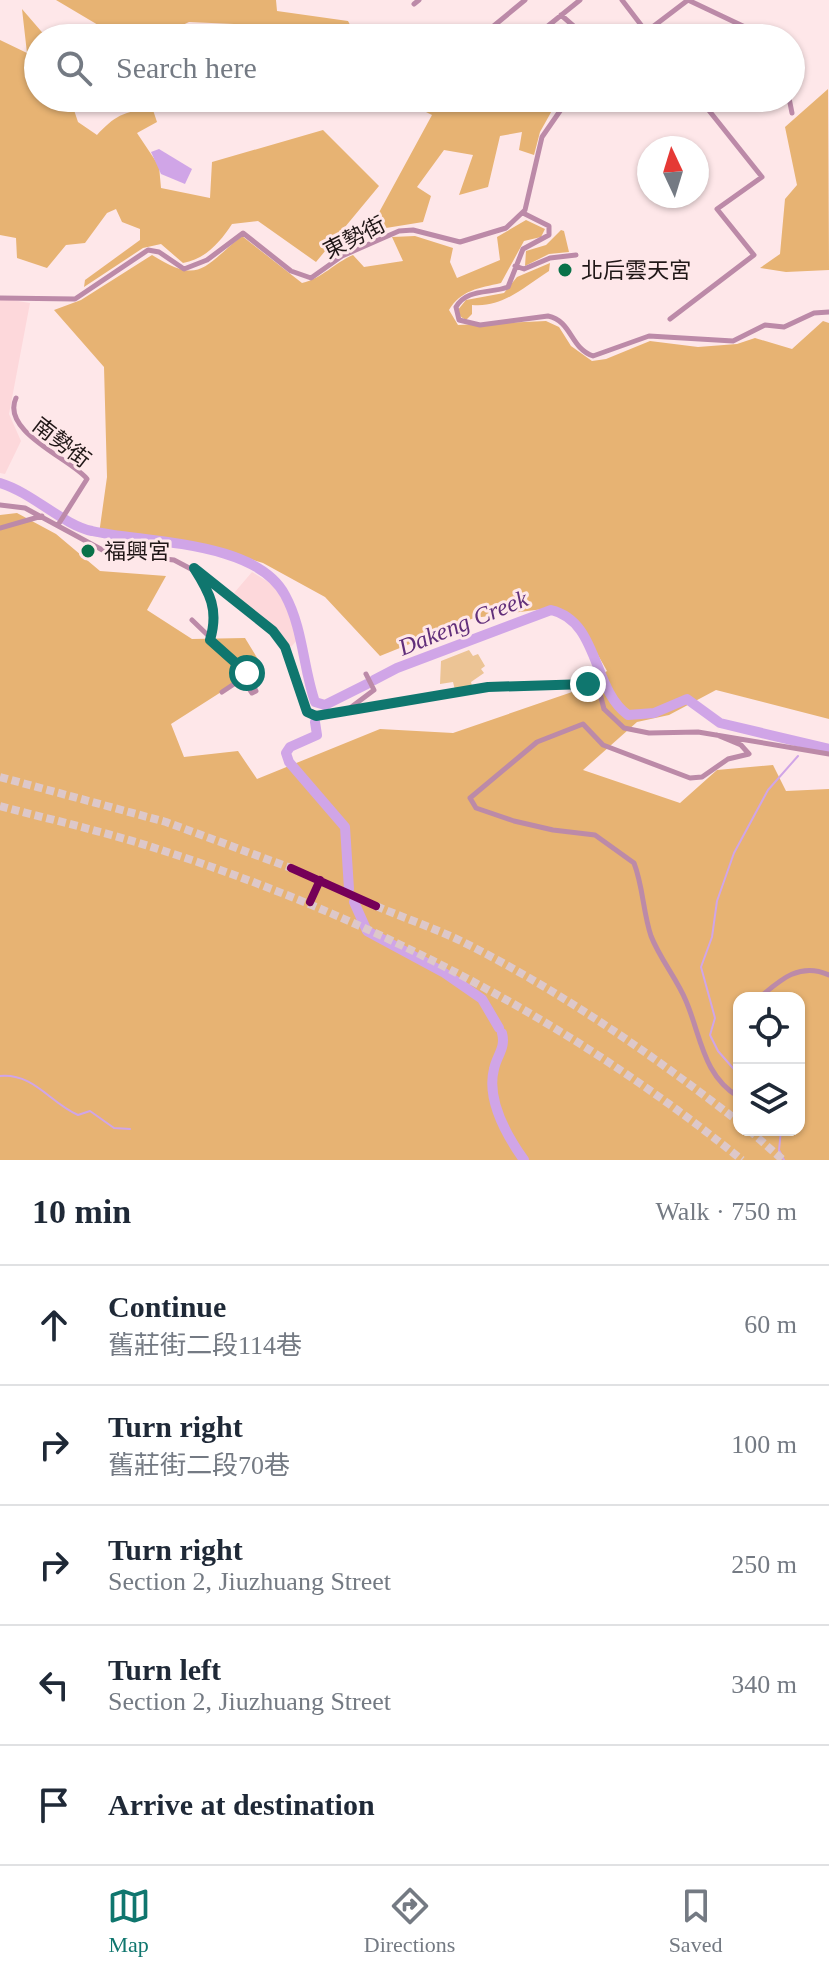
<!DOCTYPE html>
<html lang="en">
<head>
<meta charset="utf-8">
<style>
  :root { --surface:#fff; --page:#f6f6f7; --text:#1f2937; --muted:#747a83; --line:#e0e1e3; --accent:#0f766e }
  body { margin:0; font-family:"Times New Roman","Noto Sans TC",serif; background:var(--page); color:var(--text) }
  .controls { position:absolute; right:24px; bottom:24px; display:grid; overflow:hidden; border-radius:16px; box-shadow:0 2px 6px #0004 }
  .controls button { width:72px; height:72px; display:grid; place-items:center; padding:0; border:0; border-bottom:2px solid var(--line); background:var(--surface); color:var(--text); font:40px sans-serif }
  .compass { position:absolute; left:637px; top:136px; width:72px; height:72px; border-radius:50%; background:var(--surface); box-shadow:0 2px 6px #0004; rotate:356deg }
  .stop { position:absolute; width:24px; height:24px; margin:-18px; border:6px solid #0f766e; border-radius:50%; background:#fff }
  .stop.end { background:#0f766e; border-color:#fff; box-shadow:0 2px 8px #0008 }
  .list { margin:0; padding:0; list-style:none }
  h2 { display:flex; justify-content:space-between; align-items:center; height:104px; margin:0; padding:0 32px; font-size:34px }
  h2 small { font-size:26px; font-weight:400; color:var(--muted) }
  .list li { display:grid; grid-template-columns:52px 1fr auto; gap:24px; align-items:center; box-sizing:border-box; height:120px; padding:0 32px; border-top:2px solid var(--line) }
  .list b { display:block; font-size:30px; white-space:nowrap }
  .list p { margin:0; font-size:26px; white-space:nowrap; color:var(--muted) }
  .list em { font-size:26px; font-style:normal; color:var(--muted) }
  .icon { flex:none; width:44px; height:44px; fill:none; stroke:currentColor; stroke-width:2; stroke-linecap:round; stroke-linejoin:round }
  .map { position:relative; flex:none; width:829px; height:1160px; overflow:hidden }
  .search { position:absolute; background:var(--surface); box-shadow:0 2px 6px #0004; left:24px; right:24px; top:24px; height:88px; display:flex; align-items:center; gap:20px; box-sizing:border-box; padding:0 28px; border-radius:44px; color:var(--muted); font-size:30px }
  .sheet { height:704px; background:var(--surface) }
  nav { display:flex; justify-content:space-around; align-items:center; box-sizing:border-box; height:112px; border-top:2px solid var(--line); background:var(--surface); font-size:22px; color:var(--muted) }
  nav a { display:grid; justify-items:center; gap:4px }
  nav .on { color:var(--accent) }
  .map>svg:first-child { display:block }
</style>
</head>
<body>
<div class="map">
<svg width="829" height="1160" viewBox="0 0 829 1160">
  <rect width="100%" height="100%" fill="#fee7e9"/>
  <path fill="#fdd8db" d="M0 298 30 303 9 414 21 441 5 474 0 473Z
    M252 572 275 586 284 598 298 639 291 647 234 593Z"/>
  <path fill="#ecc495" d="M469 650 473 656 478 654 485 666 481 669 484 673 471 682 472 686 455 690 453 682 440 684 441 661Z"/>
  <path fill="#e7b373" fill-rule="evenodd" d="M56 0H276L277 11 348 21 357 38H297L234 24 189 22 155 38H120Z
    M22 9 47 38H38V98H70L78 122 97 135C114 116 127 109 153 110L157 122 137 133 159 166 161 188 210 198 212 162 323 130 379 186 316 262 258 221 232 224C220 242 206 259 183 263L161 244 143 248 84 287 85 280 140 240V229L122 222 116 209 107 213 85 243 66 245 47 268 17 258 16 238 0 235V40L27 53Z
    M828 89 829 270 786 272 760 268 780 254 785 199 797 185 785 127Z
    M398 98H416L442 107 482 98H559L540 132 534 155 519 150 522 132 500 136 488 187 459 195 473 155 444 150 417 187 431 196 423 222 386 228 376 218 432 115Z
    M526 220 545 229 541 237 524 241 501 283C479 288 461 290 449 310L458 325 546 321 559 327 571 346 592 361 606 359 650 341 698 347 737 344 755 338 792 349 823 321 829 323V719L716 690 669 715 637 722 583 770 680 803 717 770 773 765 786 791 829 789V1160H0V515L17 513 56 534 100 571 166 576 147 610 192 639 245 638 262 666 171 724 184 757 238 751 257 779 380 729 453 733 575 691 607 671 581 625 551 608 474 618 380 656 325 597 263 563 219 549 99 534 107 477 104 367 54 310 81 300 152 255C200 285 202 268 242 236L302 283C323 278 334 263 353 255L364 267 403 261 392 237 415 236 453 248 450 262 457 278 500 260 497 237ZM739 998H799V1130H739Z
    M561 230 564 231 569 252 549 254 525 266 526 251 546 245Z
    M550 263 549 271C524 287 503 308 472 305V314L466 320 461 317 457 311 466 300 504 293 517 277Z"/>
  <path fill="#d0a5e7" d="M159 149 192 169 185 184 161 174 151 152Z"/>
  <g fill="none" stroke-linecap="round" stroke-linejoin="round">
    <path stroke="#d0a5e7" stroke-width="2" d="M739 1075 718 1051 710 1035 715 1018 701 967 712 937 717 901 734 853 768 790 798 756
      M0 1076C34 1073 50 1103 78 1115L90 1111 114 1128 130 1129
      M781 1130 779 1150 784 1160"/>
    <path stroke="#d0a5e7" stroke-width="10" d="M0 483C33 493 63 525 92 531 144 543 256 540 285 595 303 628 303 667 315 702L325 705 367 684
      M374 680 397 668 551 610C599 621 592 689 628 715L654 713 687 699 720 723 829 749
      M315 722 317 735 290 747 286 753 289 762 345 827 349 889
      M354 902 367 931 443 972 482 999 499 1028
      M502 1033C506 1048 497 1055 494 1069 486 1100 507 1136 524 1160"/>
    <path stroke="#ddc8ca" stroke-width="8" stroke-dasharray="8 4" stroke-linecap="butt" d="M0 777 166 822 291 868
      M0 806C52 820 106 832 158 849 369 916 570 1020 742 1160
      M376 906C404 918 434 928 461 941 559 990 653 1055 739 1122
      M749 1130 783 1160"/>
    <path stroke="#bc8aa8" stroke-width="5" d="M622 0 651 38
      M414 4 419 0
      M561 15 577 29 573 38
      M479 38 525 0
      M533 38 580 0
      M638 38 688 0 768 38
      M789 98 792 113
      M523 213 549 226V235L523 249 508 287C490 294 467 288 456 307L459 320 480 325 548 316C572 321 570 348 593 356L649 336 733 341 765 325 784 327 814 313 829 312
      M515 266 524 269 550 258 576 255
      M0 298 75 299 148 250 159 252 184 269 207 260 243 233 291 271 311 278 342 256 399 231 413 230 460 242 506 228 525 210 542 137 569 98
      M670 319 754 255 717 209 762 177 699 98
      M16 398C0 432 73 460 87 479L58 525
      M0 505 25 508 108 553 174 560 210 579 273 631 285 647 307 712 316 716 488 687 588 684 598 686 604 709 624 728 649 733 698 732 829 754
      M0 528 42 516
      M196 572C211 596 218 612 210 640
      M192 620 247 673 256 691 252 693 246 684 237 682 222 692
      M346 711 374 690 366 674
      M717 735 741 745 749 754 728 759 702 777 690 778 603 745 583 724 537 742 470 798 476 808 514 821 553 830 595 835 634 863C643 886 643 912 651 936 660 959 677 979 686 1001 701 1036 703 1076 739 1097
      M759 998C781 979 800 962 829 975"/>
    <path stroke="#750058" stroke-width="8" d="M291 868 376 906
      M310 902 320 880"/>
  </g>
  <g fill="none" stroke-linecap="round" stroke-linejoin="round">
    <path stroke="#0f766e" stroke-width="10" d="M247 673 210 640C219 610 210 593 194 568L273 631 285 647 307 712 316 716 488 687 588 684"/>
  </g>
  <g fill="#097249" stroke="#fee7e9" stroke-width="3">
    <circle cx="565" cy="270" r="8"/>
    <circle cx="88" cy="551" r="8"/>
  </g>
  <g text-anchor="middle" stroke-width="6" stroke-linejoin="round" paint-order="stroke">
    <g font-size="22" fill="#201717" stroke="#fee7e9">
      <text transform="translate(354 237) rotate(-27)" y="8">東勢街</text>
      <text transform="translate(62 442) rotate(38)" y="8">南勢街</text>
    </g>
    <g font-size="22" fill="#201717" stroke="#fee7e9" text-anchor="start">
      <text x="581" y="278">北后雲天宮</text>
      <text x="104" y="559">福興宮</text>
    </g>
    <g font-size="24" font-style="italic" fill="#612e7a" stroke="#fee7e9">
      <text transform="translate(463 623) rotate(-22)" y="8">Dakeng Creek</text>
    </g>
  </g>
</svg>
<div class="controls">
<button><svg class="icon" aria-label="locate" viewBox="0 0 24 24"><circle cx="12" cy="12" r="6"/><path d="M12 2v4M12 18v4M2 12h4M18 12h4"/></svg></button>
<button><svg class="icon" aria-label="layers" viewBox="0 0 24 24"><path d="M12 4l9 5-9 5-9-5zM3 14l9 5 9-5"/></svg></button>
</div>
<svg class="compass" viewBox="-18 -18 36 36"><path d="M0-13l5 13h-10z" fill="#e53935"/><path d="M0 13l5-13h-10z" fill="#747a83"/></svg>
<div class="stop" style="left:247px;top:673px"></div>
<div class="stop end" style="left:588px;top:684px"></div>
<div class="search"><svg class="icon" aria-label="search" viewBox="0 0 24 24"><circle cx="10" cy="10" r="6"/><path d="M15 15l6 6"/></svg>Search here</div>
</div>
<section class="sheet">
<h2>10 min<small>Walk · 750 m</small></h2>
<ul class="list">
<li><svg class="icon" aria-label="ahead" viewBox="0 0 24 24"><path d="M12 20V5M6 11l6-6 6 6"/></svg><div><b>Continue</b><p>舊莊街二段114巷</p></div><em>60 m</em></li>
<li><svg class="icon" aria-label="right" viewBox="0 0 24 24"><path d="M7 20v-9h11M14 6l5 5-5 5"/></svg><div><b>Turn right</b><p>舊莊街二段70巷</p></div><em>100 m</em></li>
<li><svg class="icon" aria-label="right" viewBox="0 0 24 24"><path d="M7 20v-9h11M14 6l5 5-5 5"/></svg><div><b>Turn right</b><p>Section 2, Jiuzhuang Street</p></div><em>250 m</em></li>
<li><svg class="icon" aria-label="left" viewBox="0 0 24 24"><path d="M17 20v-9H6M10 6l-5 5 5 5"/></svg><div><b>Turn left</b><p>Section 2, Jiuzhuang Street</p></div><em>340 m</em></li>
<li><svg class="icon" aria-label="arrive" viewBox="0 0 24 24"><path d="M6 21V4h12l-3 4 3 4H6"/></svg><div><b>Arrive at destination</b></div></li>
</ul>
</section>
<nav>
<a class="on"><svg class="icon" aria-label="map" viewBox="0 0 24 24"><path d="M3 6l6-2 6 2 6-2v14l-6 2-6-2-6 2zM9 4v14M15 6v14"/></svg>Map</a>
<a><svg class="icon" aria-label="directions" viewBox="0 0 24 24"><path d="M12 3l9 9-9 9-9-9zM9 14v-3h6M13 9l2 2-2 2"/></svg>Directions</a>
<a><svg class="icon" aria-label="saved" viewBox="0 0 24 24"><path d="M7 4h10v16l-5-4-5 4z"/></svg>Saved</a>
</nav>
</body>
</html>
